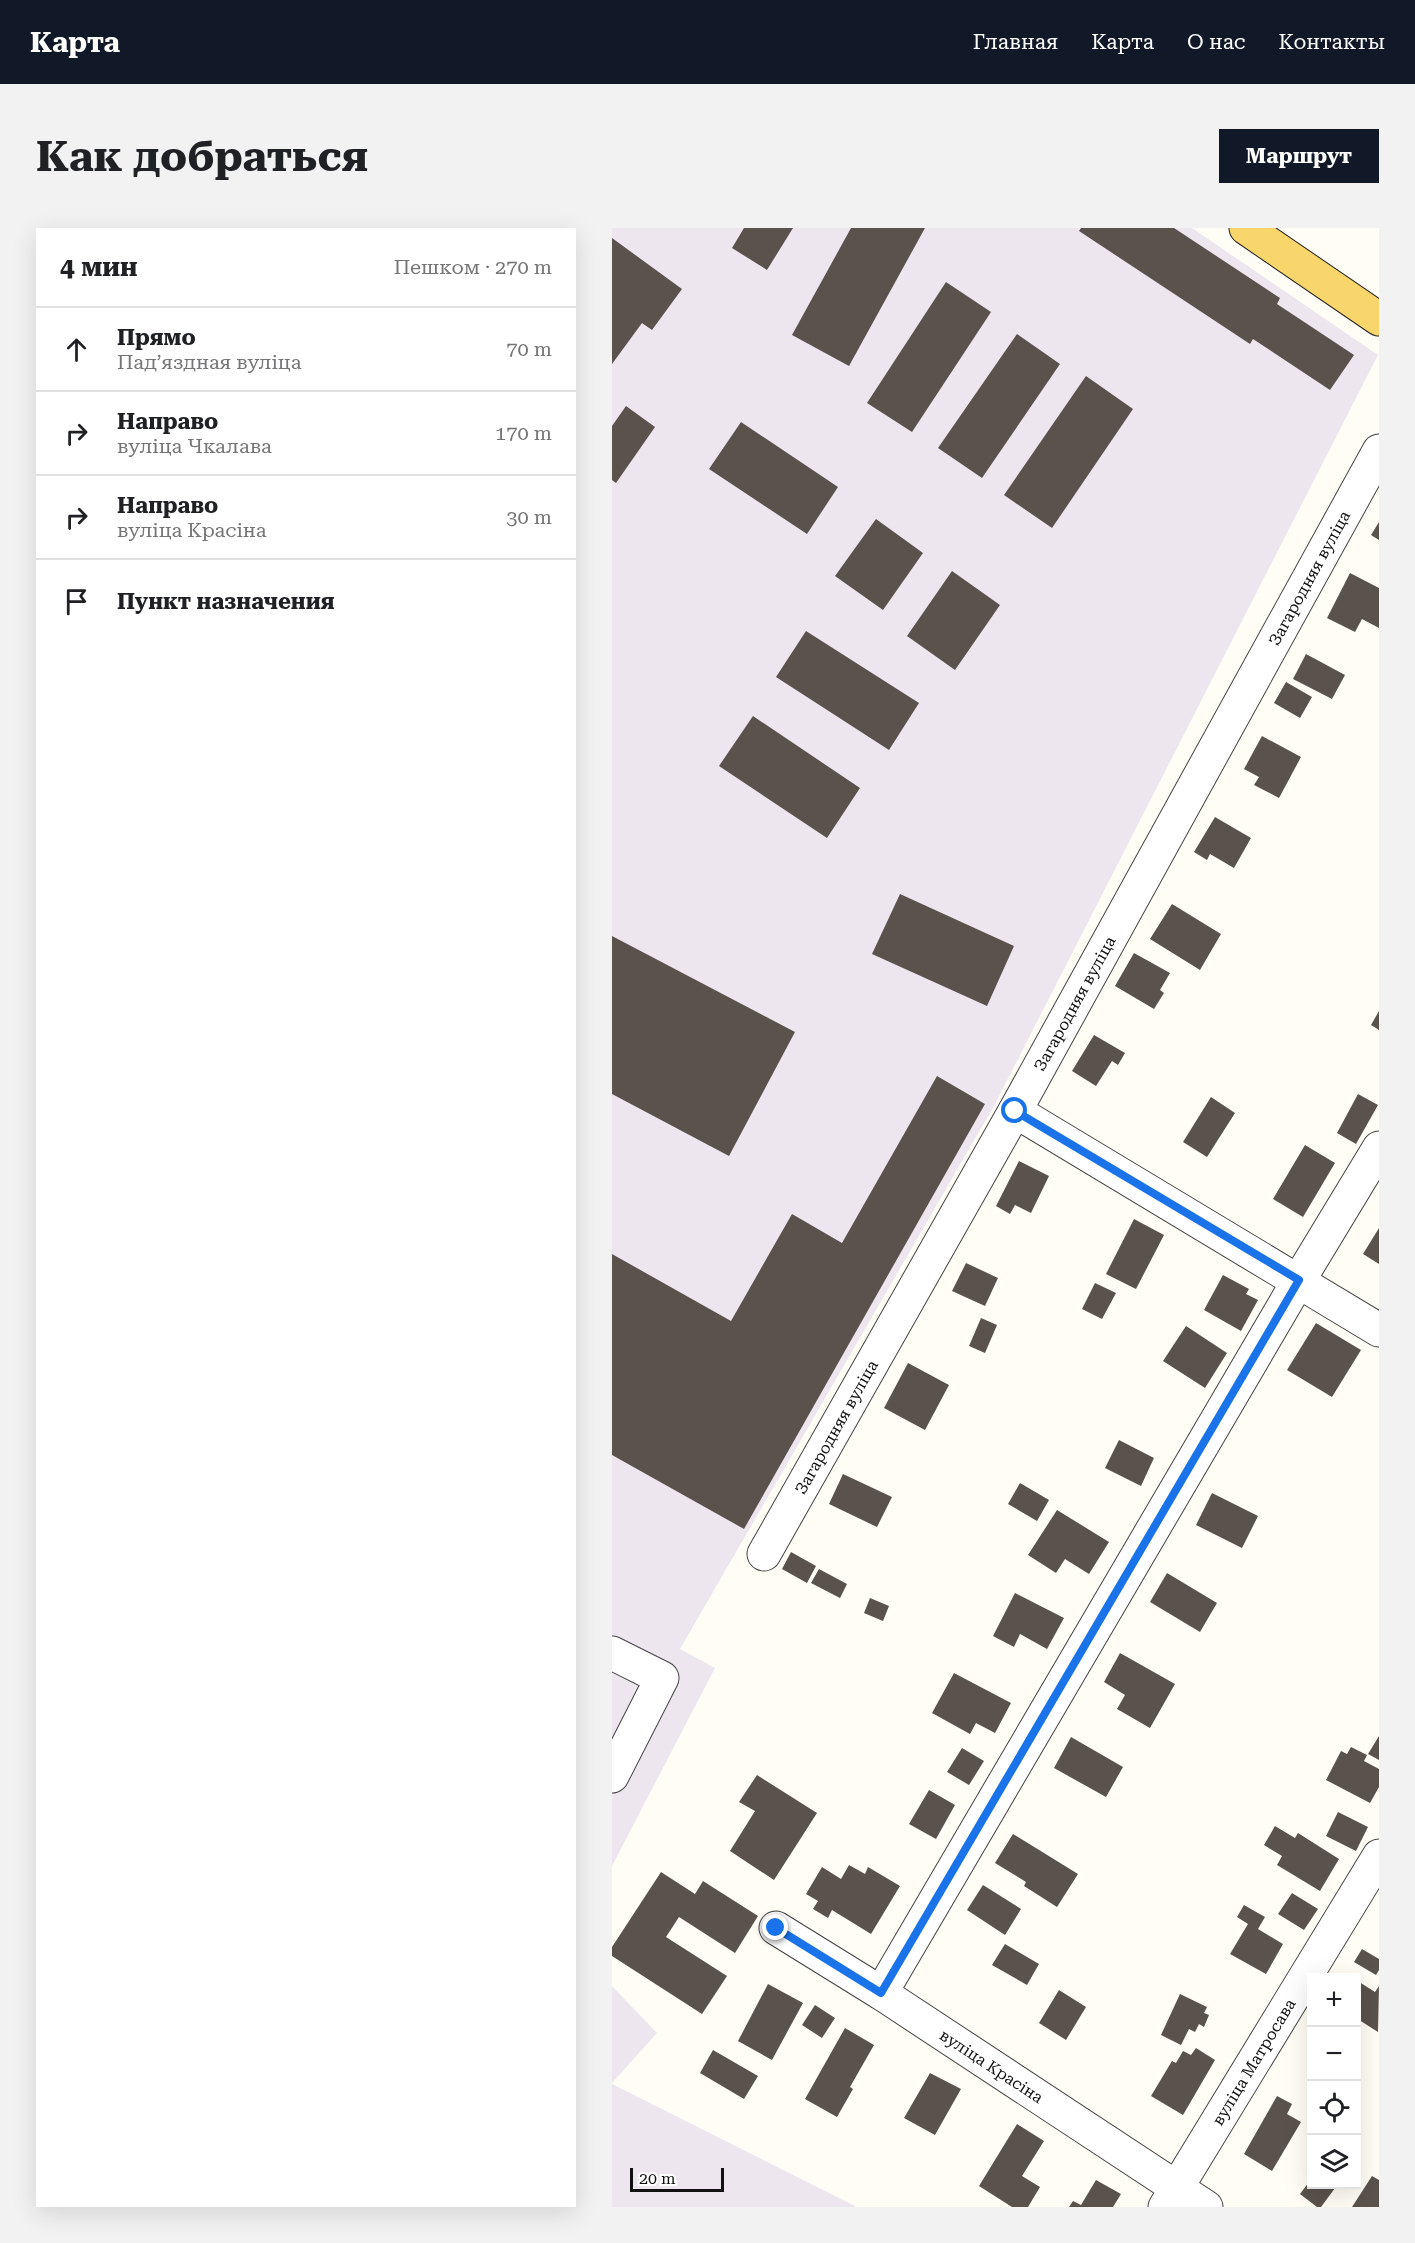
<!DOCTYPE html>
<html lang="ru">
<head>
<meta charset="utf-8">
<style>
  :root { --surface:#fff; --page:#f2f2f2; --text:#202124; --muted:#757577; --line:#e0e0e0; --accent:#111827 }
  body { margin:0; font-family:"Roboto Serif",serif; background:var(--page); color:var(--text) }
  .controls { position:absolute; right:18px; bottom:18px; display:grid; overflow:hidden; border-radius:0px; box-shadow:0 6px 24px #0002 }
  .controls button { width:54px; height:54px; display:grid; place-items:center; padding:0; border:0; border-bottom:2px solid var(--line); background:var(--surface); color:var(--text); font:30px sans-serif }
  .scale { position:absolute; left:18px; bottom:15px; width:94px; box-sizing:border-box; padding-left:6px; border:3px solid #111; border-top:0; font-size:16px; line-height:21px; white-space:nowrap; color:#111; -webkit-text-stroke:4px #fff; paint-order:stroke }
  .stop { position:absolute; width:18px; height:18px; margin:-14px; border:4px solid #1a73e8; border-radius:50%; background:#fff }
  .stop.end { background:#1a73e8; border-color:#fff; box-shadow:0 2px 6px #0008 }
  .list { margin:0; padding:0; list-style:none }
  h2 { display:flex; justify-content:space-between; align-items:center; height:78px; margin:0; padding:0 24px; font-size:26px }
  h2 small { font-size:20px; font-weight:400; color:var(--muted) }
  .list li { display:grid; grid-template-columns:39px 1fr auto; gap:18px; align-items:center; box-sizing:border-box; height:84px; padding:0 24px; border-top:2px solid var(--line) }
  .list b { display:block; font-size:22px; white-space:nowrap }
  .list p { margin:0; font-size:20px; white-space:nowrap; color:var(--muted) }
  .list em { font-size:20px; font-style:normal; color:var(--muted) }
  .icon { flex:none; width:33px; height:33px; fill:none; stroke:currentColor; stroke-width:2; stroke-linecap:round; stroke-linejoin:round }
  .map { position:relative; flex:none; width:767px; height:1979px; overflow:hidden; border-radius:0px }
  header { display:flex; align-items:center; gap:36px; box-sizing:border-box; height:84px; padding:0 30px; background:var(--accent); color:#fff }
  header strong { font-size:28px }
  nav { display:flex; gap:33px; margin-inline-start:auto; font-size:21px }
  .intro { display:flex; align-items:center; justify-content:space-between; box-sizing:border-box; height:144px; padding:0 36px }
  h1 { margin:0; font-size:42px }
  .button { padding:15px 27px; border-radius:0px; background:var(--accent); color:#fff; font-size:21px; font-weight:700 }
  main { display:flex; gap:36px; padding:0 36px }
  aside { flex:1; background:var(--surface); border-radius:0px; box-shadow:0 6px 24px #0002 }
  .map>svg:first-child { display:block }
</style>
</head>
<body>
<header>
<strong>Карта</strong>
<nav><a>Главная</a><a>Карта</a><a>О нас</a><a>Контакты</a></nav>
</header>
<div class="intro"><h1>Как добраться</h1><a class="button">Маршрут</a></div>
<main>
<aside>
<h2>4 мин<small>Пешком · 270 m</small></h2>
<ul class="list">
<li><svg class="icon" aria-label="ahead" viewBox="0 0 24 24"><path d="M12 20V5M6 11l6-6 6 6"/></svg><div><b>Прямо</b><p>Падʼяздная вуліца</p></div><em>70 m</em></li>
<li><svg class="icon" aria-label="right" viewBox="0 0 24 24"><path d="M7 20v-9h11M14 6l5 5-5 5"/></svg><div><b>Направо</b><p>вуліца Чкалава</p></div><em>170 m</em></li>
<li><svg class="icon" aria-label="right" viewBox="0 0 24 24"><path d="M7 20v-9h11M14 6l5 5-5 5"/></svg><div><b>Направо</b><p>вуліца Красіна</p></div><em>30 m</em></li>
<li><svg class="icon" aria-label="arrive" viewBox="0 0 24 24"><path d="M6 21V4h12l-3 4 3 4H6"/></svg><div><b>Пункт назначения</b></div></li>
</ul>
</aside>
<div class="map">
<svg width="767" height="1979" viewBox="0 0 767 1979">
  <rect width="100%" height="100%" fill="#fffdf5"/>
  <path fill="#eee6ef" d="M0 0H580L766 127 382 878 68 1421 103 1440 0 1638Z
    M0 1758 45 1805 0 1855Z
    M0 1856 243 1978 242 1979H0Z"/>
  <path fill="#5a524d" d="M132 0H181L155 42 120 20Z
    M239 0H313L237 138 180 107Z
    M469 0H562L668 70 665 76 742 127 718 162 641 111 638 116 467 3Z
    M0 10 70 61 40 102 30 95 0 136Z
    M334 54 379 84 300 204 255 175Z
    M405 106 448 136 370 250 326 220Z
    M474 148 521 181 440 300 392 267Z
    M14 178 43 199 4 255 0 252V198Z
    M129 194 226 259 195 306 97 241Z
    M264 291 311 325 271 382 223 348Z
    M767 294V312L759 307Z
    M340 343 388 377 343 442 295 408Z
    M738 345 767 360V400L750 391 743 404 715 390Z
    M194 403 307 475 277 522 164 449Z
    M694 426 733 447 720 471 681 451Z
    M674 454 700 469 688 490 662 475Z
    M141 488 248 560 215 610 107 538Z
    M650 508 689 529 667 570 642 557 647 549 632 541Z
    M603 589 639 610 622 640 598 626 595 632 582 624Z
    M288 666 402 718 375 778 260 726Z
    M560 676 609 706 588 742 538 711Z
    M0 708 183 804 117 928 0 866Z
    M522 725 558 745 548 762 552 765 542 781 503 758Z
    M767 783V802L759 797Z
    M482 807 513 825 506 837 500 833 484 858 460 843Z
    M325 848 373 876 132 1301 0 1227V1026L119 1093 180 986 230 1015Z
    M746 866 766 877 744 916 725 905Z
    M599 869 623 885 595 929 571 914Z
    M693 917 723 935 691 989 661 971Z
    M407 933 437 948 419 985 403 977 398 986 384 978Z
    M522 991 552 1007 524 1061 494 1046Z
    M767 1000V1036L751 1026Z
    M354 1035 386 1050 373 1078 340 1063Z
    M611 1047 637 1061 634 1066 646 1072 629 1103 592 1082Z
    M483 1055 504 1065 490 1091 470 1081Z
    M369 1090 385 1097 373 1125 357 1118Z
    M704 1095 749 1122 720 1169 675 1142Z
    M574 1098 615 1125 593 1160 551 1133Z
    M296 1135 337 1157 313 1202 272 1180Z
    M507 1212 542 1230 529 1258 493 1240Z
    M231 1246 280 1269 265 1299 217 1276Z
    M408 1255 437 1272 425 1293 396 1276Z
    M600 1265 646 1288 630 1320 584 1297Z
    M445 1282 497 1314 477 1346 453 1331 444 1345 416 1327Z
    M179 1324 204 1338 195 1355 170 1341Z
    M207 1341 235 1356 228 1370 199 1355Z
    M555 1345 605 1375 588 1404 538 1374Z
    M403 1365 452 1390 435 1421 408 1406 402 1419 381 1408Z
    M258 1370 277 1378 271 1393 252 1385Z
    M508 1425 563 1456 538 1500 505 1481 513 1467 492 1454Z
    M342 1445 399 1475 383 1505 364 1495 358 1506 320 1485Z
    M767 1508V1532L756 1526Z
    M459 1509 511 1539 494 1569 442 1540Z
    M739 1519 755 1527 752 1533 767 1541V1559L758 1575 714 1552 729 1523 735 1526Z
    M350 1520 372 1533 357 1557 335 1544Z
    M145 1547 205 1585 162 1652 118 1623 143 1583 127 1574Z
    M317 1562 343 1577 324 1611 297 1596Z
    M726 1584 756 1599 744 1623 714 1608Z
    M663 1598 683 1610 686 1605 727 1631 708 1663 665 1637 670 1628 652 1617Z
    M401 1606 466 1646 445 1679 412 1658 414 1654 383 1635Z
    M237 1637 253 1646 256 1639 288 1658 259 1706 220 1682 216 1690 201 1681 206 1673 194 1666 210 1639 229 1651Z
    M49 1644 83 1666 91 1653 146 1688 123 1725 67 1689 54 1709 115 1748 90 1786 0 1728V1719Z
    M371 1657 409 1681 393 1707 355 1682Z
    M680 1665 706 1681 692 1702 666 1686Z
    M632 1677 653 1689 646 1701 671 1716 654 1746 618 1726 636 1696 625 1689Z
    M393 1716 427 1736 415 1757 380 1737Z
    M750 1721 767 1731V1742L764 1747 742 1734Z
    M744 1752 763 1764 767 1758 766 1804 744 1790Z
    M156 1756 191 1775 160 1832 126 1813Z
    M447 1762 474 1779 454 1812 427 1795Z
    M568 1766 595 1779 592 1785 597 1787 592 1799 587 1796 583 1804 577 1801 569 1817 549 1807Z
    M203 1777 223 1790 210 1810 190 1797Z
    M233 1800 262 1817 238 1859 241 1861 225 1889 193 1871Z
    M584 1820 603 1832 571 1887 539 1868 560 1833 564 1835 571 1823 579 1827Z
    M101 1822 146 1848 132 1871 88 1845Z
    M318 1845 349 1861 323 1907 292 1890Z
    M665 1868 680 1876 675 1886 689 1894 660 1943 632 1926Z
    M405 1896 432 1913 410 1948 428 1959 416 1979H400L367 1958Z
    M760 1948 767 1952V1979H740Z
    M700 1950V1956H726L709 1979H705L688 1966Z
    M484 1952 509 1966 501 1979H457L461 1973 469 1977Z"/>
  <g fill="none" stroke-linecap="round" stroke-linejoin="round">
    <defs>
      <g id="minor">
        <path d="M403 883 767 1102"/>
        <path id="s1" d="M152 1326 403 883 767 223"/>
        <path d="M0 1425 50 1450 0 1548"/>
        <path id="s2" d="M164 1700 269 1765 594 1979"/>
        <path d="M269 1765 687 1052 767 920"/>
        <path id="s3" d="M553 1979 767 1628"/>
      </g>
      <path id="major" d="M634 0 767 91"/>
    </defs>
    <use href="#minor" stroke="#444" stroke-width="35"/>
    <use href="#major" stroke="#222" stroke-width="35"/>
    <use href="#minor" stroke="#fff" stroke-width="33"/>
    <use href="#major" stroke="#f9d66b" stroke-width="33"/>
  </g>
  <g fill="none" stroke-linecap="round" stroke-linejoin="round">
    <path stroke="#1a73e8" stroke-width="8" d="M164 1700 269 1765 687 1052 403 883"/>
  </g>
  <g text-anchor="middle" stroke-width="6" stroke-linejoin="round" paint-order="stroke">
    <g font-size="16" fill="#111" stroke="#fff">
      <text dy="6" stroke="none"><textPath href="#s1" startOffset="1118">Загародняя вуліца</textPath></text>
      <text dy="6" stroke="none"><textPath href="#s1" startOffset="632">Загародняя вуліца</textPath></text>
      <text dy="6" stroke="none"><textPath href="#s1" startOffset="146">Загародняя вуліца</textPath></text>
      <text dy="6" stroke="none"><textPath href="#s3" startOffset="170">вуліца Матросава</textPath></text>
      <text dy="6" stroke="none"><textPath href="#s2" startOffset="256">вуліца Красіна</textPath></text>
    </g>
  </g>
</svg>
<div class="controls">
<button>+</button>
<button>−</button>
<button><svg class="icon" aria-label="locate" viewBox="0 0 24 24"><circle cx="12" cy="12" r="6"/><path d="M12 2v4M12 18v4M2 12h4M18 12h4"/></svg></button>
<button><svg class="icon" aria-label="layers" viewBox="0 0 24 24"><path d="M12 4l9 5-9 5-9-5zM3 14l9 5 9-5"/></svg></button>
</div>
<div class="scale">20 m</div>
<div class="stop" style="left:403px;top:883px"></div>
<div class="stop end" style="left:164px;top:1700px"></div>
</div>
</main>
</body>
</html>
